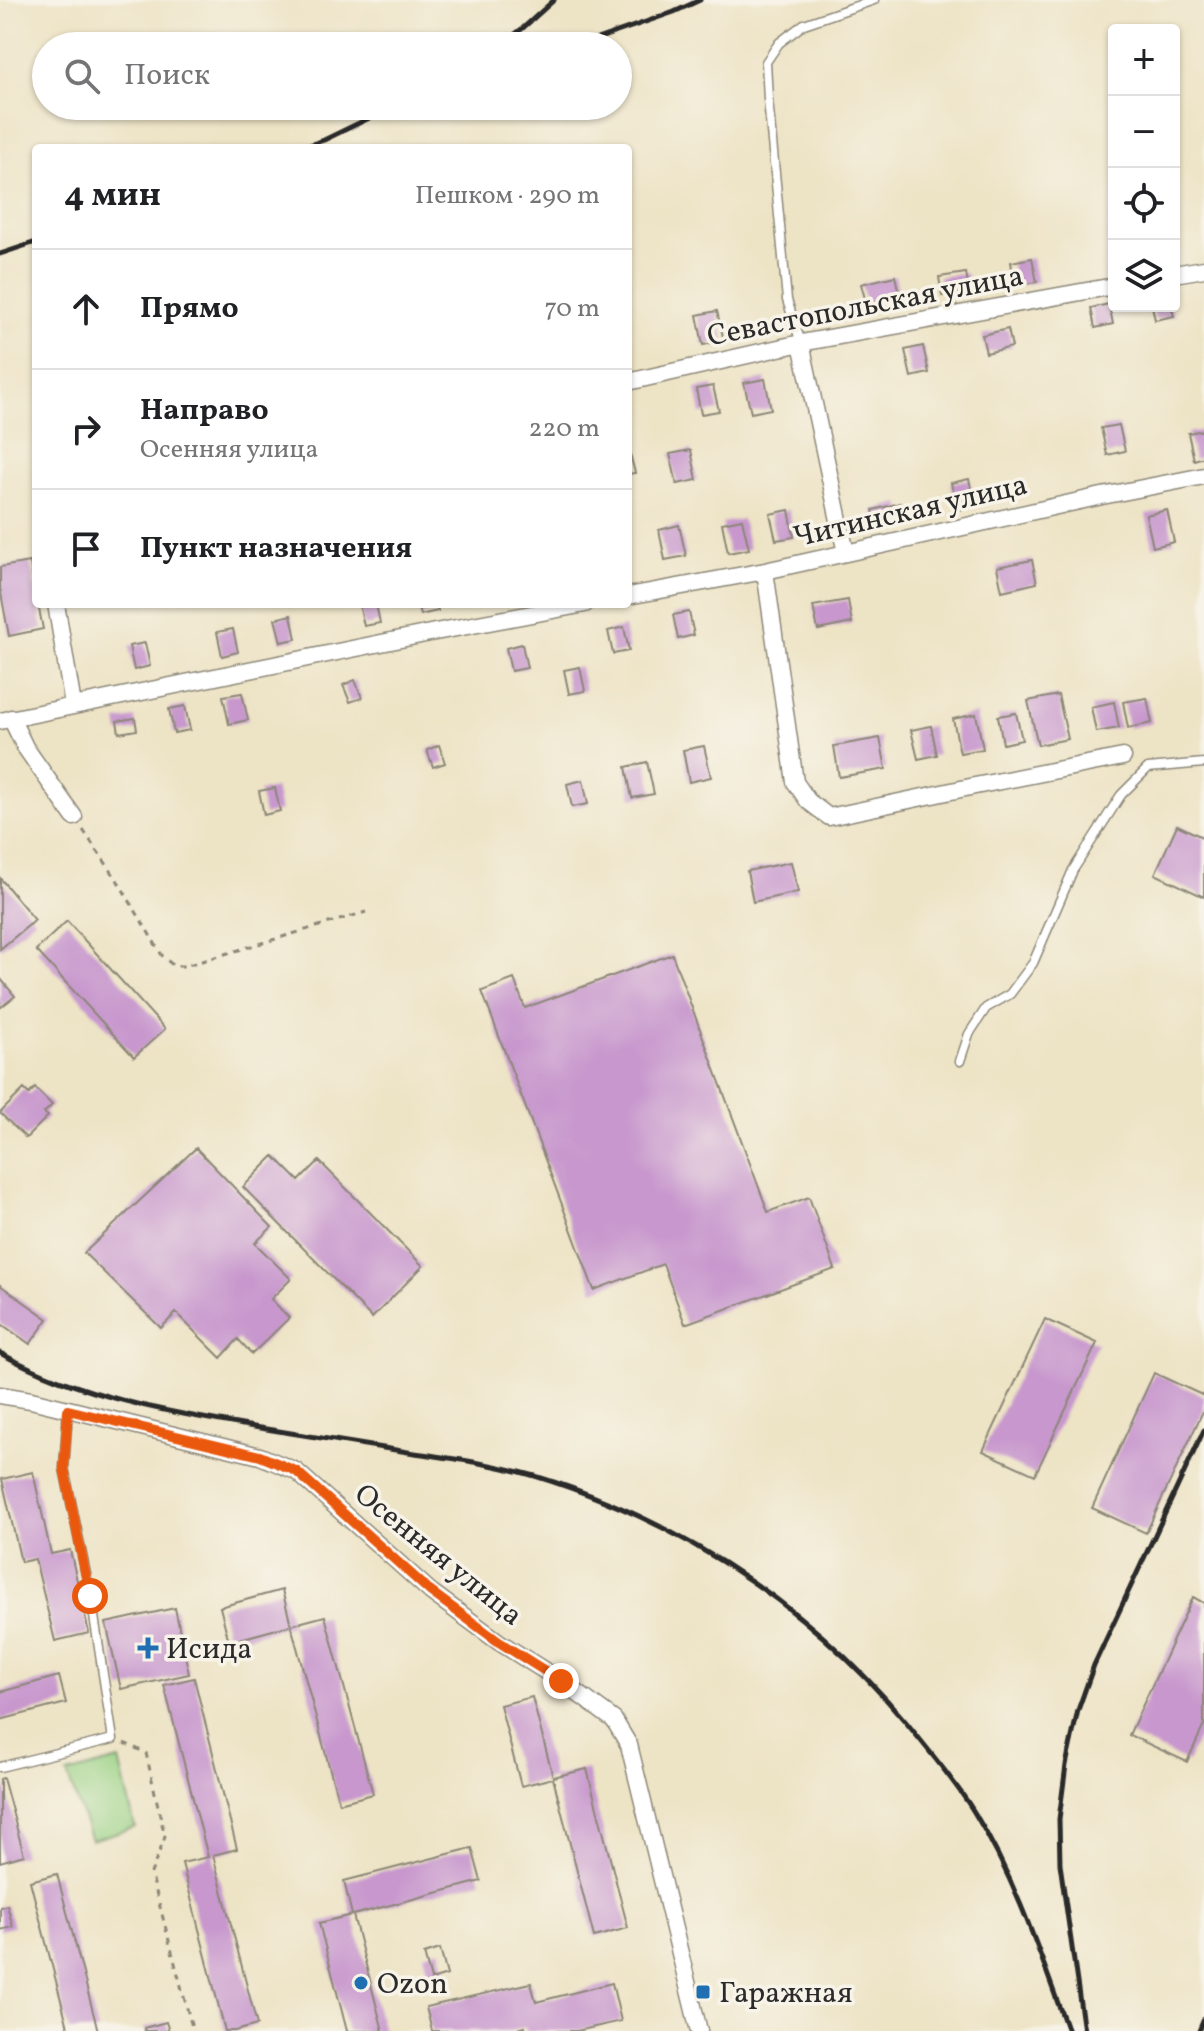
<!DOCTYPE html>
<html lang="ru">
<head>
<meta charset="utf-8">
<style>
  :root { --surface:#fff; --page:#f6f6f6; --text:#202124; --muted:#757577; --line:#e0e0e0 }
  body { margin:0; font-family:Vollkorn,serif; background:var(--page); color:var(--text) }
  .controls { position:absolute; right:24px; top:24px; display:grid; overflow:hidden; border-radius:8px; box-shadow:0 2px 6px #0004 }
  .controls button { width:72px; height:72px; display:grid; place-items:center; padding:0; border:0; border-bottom:2px solid var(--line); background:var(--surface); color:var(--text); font:40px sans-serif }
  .stop { position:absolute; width:24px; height:24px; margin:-18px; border:6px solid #ea580c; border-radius:50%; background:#fff }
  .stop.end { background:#ea580c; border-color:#fff; box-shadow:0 2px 8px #0008 }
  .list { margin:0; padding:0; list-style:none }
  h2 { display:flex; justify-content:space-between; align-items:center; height:104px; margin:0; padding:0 32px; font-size:34px }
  h2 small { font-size:26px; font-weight:400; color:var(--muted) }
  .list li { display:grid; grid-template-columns:52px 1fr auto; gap:24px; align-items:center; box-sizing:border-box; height:120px; padding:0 32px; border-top:2px solid var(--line) }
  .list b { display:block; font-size:30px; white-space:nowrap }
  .list p { margin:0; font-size:26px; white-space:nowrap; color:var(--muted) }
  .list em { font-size:26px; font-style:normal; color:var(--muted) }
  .icon { flex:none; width:44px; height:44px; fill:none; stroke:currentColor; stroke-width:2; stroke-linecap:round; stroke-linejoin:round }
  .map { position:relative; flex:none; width:1204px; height:2031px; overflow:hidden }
  .search { position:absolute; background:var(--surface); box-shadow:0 2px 6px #0004; left:32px; top:32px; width:600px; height:88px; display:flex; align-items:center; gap:20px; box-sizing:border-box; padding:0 28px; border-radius:44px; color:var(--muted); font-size:30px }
  .panel { position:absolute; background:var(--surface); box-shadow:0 2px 6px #0004; left:32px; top:144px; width:600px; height:464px; border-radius:8px }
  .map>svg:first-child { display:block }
</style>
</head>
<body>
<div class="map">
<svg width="1204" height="2031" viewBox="0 0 1204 2031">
  <rect width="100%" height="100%" fill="#f7f3e8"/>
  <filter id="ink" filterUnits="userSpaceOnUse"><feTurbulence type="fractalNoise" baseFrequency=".0125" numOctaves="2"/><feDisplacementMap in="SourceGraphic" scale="16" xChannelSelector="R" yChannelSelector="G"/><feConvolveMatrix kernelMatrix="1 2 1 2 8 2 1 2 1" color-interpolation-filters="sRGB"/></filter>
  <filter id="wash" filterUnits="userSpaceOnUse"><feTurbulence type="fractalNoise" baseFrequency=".006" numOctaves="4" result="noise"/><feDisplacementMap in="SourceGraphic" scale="32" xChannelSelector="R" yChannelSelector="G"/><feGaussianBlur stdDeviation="1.8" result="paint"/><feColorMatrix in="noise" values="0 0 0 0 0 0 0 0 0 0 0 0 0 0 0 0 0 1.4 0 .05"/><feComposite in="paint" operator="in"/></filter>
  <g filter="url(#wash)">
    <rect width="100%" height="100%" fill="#ede3c5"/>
    <path fill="#99d183" stroke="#627e57" stroke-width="2" d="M119 1760 135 1827 91 1840 67 1774Z"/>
    <g id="blocks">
      <path fill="#c797cd" d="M1032 258 1037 282 1015 286 1011 262Z
        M966 273 969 291 942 296 939 277Z
        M895 276 900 298 867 306 861 284Z
        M1109 304 1113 324 1095 328 1091 308Z
        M1152 306H1171L1174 316 1155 320Z
        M717 311 724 341 703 345 697 315Z
        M1008 329 1012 347 986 353 982 335Z
        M923 346 929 373 911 377 905 350Z
        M765 379 771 409 751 413 744 383Z
        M713 386 719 411 701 414 696 389Z
        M1119 425 1125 451 1107 455 1101 428Z
        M1204 430V457L1194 460 1188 433Z
        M628 446 635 473 628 474Z
        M691 450 697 480 677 484 670 454Z
        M969 479 975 506 957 510 951 483Z
        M900 503 905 521 878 528 873 510Z
        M789 510 794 537 776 540 770 514Z
        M1167 510 1174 542 1153 547 1146 515Z
        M742 519 749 549 728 553 722 523Z
        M679 525 686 556 665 560 659 530Z
        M1032 560 1037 583 1002 591 997 567Z
        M30 562 36 594V604H38L43 629 9 636 0 588V567Z
        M848 600 852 623 818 630 813 606Z
        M359 604H376L380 623 364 626Z
        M417 604H437L438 611 420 615Z
        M689 612 694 635 678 639 673 615Z
        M291 615 296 639 281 642 275 619Z
        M624 627 629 651 613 654 608 631Z
        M233 629 238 652 222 656 217 632Z
        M145 643 150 666 134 670 129 646Z
        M522 644 527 668 511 671 506 648Z
        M580 667 585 691 569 694 564 670Z
        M355 680 362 698 350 702 343 685Z
        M242 693 248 720 229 724 223 696Z
        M1058 695 1068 739 1038 745 1028 701Z
        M1147 698 1152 723 1128 728 1123 702Z
        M1114 702 1119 728 1096 732 1091 707Z
        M185 706 190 730 174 733 169 709Z
        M1016 713 1022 740 1003 744 998 716Z
        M976 714 983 749 960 753 953 719Z
        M135 718 137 730 119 733 117 721Z
        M931 726 937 755 918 759 911 730Z
        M880 738 886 769 839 777 834 746Z
        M439 745 445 763 433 767 427 750Z
        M704 746 711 777 689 782 683 750Z
        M647 762 654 794 632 798 626 767Z
        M583 780 588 804 572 807 567 784Z
        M275 788 280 811 264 815 259 791Z
        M1177 825 1204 838V897L1155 874Z
        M791 862 798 892 753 902 747 871Z
        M0 878 35 920 0 949Z
        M67 921 165 1029 134 1057 36 950Z
        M672 954 768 1212 809 1197 835 1269 685 1324 663 1264 594 1290 482 991 514 979 525 1008Z
        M0 978 15 996 0 1008Z
        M35 1088 52 1105 44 1113 48 1116 26 1138 0 1113 24 1089 29 1094Z
        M196 1148 272 1227 255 1243 291 1279 271 1299 289 1318 252 1354 238 1339 221 1358 176 1313 161 1328 84 1253Z
        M274 1156 299 1181 319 1161 423 1266 372 1318 243 1187Z
        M0 1285 48 1319 30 1344 0 1323Z
        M1045 1319 1097 1343 1035 1475 983 1451Z
        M1154 1373 1204 1396V1409L1146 1533 1092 1508Z
        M33 1472 51 1554 70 1550 89 1633 55 1641 35 1559 21 1562 2 1479Z
        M282 1590 291 1625 325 1616 373 1794 339 1803 291 1625 229 1642 220 1607Z
        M1193 1597 1204 1603V1725L1187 1762 1129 1735Z
        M175 1608 189 1674 121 1689 106 1623Z
        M59 1676 66 1703 0 1720V1692Z
        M194 1678 237 1849 213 1855 257 2025 235 2031H225L182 1863 208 1857 164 1685Z
        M532 1697 553 1777 587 1769 628 1928 594 1937 553 1778 521 1786 500 1705Z
        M3 1778 24 1855 0 1862V1779Z
        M472 1848 481 1881 353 1915 383 2031H347L319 1923 352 1915 344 1881Z
        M57 1874 98 2031H69L30 1881Z
        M7 1905 13 1927 0 1930V1907Z
        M440 1949 447 1975 431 1980 424 1954Z
        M531 1983 536 2002 612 1983 621 2021 577 2031H526L525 2027 510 2031H432L426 2007Z
        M166 2022 169 2031H145L144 2028Z"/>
    </g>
  </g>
  <g filter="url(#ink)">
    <use href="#blocks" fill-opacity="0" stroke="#8c8778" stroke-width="2"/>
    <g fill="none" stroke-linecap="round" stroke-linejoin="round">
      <defs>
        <path id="service" d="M801 343 787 300 768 99 766 62 779 43 804 24 874 0
          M960 1061 969 1034 986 1008 1010 994 1033 963 1073 870 1121 795 1148 768 1204 763
          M0 1767 113 1739 92 1603 64 1468 68 1410"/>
        <path id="minor" d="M1174 274 1204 269
          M801 343 846 553
          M628 382 801 343 1114 286
          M765 571 795 782 808 801 829 817 975 786 1123 757
          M628 596 765 571 1102 496 1204 476
          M56 604 73 705
          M11 718 25 747 74 817
          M0 721 435 632 585 604
          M0 1395 31 1400 260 1456 296 1471 431 1592 499 1642 561 1681 614 1720 629 1745 699 2031"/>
      </defs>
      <use href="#service" stroke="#8c8778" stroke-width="11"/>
      <use href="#minor" stroke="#8c8778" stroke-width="19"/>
      <path stroke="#8c8778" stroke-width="3" stroke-dasharray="6 6" stroke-linecap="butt" d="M83 830 116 878 163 957 174 966H185L366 912
        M124 1743 146 1753 165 1837 151 1873 193 2031"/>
      <use href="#service" stroke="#fff" stroke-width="8"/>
      <use href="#minor" stroke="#fff" stroke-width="16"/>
      <path stroke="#2b2b2b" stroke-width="5" d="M500 46 523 28 554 0
        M577 46 674 12 700 0
        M300 148 324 140 394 106
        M0 254 36 242
        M0 1353C80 1397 171 1413 260 1428 310 1436 359 1444 408 1452 451 1458 494 1464 535 1476 691 1524 826 1618 926 1747 943 1768 960 1789 974 1812 1016 1880 1041 1957 1068 2031
        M1084 2031 1060 1864 1059 1819 1066 1765 1078 1710 1094 1665 1204 1430
        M1199 2031 1204 2019"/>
    </g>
  </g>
  <g fill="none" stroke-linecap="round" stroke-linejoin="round" filter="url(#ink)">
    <path stroke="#ea580c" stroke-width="10" d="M90 1596 64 1468 68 1410 260 1456 296 1471 431 1592 499 1642 561 1681"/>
  </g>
  <g fill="#1f6fb2" stroke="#f7f3e8" stroke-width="3">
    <path d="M144 1636h8v8h8v8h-8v8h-8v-8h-8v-8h8z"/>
    <circle cx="361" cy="1983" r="8"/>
    <rect x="695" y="1984" width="16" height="16" rx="4"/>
  </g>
  <g text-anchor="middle" stroke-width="7" stroke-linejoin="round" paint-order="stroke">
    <g font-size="30" fill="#2b2b2b" stroke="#f7f3e8">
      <text transform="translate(865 305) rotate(-11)" y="10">Севастопольская улица</text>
      <text transform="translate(910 510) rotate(-13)" y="10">Читинская улица</text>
      <text transform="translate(439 1554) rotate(39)" y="10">Осенняя улица</text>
    </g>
    <g font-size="30" fill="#2b2b2b" stroke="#f7f3e8" text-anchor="start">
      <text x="166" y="1658">Исида</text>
      <text x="377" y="1993">Ozon</text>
      <text x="719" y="2002">Гаражная</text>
    </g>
  </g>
</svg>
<div class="controls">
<button>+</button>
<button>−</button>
<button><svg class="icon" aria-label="locate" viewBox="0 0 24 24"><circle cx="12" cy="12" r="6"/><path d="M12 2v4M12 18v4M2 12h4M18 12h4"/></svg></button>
<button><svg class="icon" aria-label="layers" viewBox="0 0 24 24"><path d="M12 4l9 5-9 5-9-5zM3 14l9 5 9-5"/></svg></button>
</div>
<div class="stop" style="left:90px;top:1596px"></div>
<div class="stop end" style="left:561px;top:1681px"></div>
<div class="search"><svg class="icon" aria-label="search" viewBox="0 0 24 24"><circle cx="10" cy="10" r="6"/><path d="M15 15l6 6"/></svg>Поиск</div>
<section class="panel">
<h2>4 мин<small>Пешком · 290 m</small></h2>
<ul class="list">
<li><svg class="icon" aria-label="ahead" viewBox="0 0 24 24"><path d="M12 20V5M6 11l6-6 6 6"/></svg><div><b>Прямо</b></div><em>70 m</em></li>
<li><svg class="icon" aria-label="right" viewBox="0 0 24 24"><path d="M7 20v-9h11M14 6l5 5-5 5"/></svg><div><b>Направо</b><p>Осенняя улица</p></div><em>220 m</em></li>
<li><svg class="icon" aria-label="arrive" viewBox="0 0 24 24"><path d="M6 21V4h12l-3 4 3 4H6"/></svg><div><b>Пункт назначения</b></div></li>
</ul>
</section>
</div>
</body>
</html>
